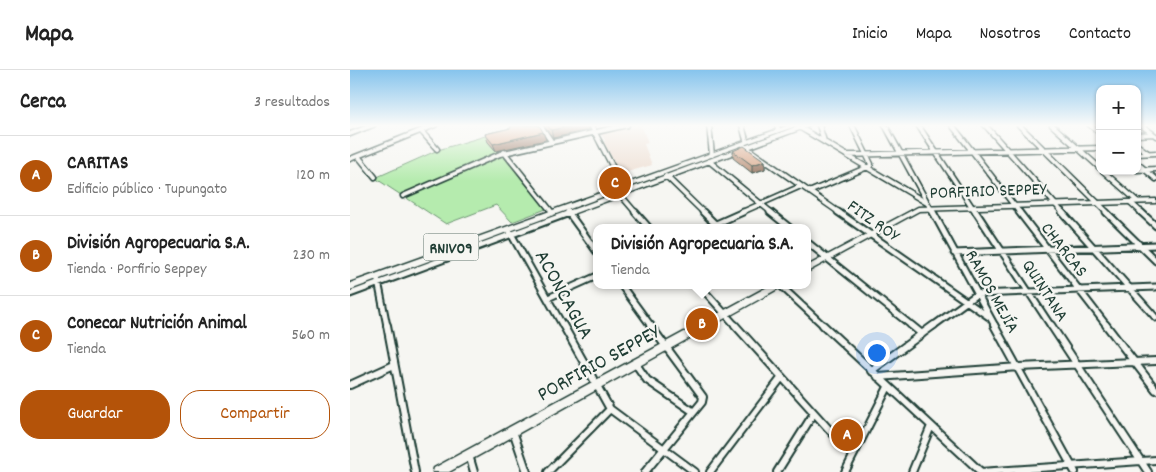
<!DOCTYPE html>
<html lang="es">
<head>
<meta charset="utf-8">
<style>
  :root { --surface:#fff; --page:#f2f2f2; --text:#222; --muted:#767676; --line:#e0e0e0; --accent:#b45309 }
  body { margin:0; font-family:Dekko,sans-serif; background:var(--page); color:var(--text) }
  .controls { position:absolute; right:15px; top:15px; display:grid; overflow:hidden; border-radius:10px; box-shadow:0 1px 4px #0004 }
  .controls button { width:45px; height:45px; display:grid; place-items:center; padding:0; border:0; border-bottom:1px solid var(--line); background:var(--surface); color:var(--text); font:25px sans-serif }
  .you { position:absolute; left:526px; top:282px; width:18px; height:18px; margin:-12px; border:4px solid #fff; border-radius:50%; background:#1a73e8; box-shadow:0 0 0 8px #1a73e833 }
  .badge { display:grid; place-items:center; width:32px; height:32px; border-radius:50%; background:var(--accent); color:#fff; font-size:16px; font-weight:700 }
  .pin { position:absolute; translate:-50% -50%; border:2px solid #fff; box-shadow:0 1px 5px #0006 }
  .popup { position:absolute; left:243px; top:154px; width:218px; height:65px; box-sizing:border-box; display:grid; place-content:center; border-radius:10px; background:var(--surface); filter:drop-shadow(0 1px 4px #0005); font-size:16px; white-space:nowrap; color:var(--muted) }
  .popup b { font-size:19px; color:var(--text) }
  .popup::after { content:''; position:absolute; left:50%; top:100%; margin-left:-10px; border:10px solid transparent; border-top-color:var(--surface) }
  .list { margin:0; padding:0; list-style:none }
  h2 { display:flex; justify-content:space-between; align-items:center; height:65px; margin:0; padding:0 20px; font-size:21px }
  h2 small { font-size:16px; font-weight:400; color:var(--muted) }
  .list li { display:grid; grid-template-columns:32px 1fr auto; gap:15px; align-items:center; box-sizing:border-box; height:80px; padding:0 20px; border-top:1px solid var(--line) }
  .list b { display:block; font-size:19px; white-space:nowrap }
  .list p { margin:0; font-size:16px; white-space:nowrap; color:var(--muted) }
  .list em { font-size:16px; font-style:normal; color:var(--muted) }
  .actions { display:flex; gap:10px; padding:15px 20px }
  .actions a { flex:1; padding:11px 0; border:1px solid var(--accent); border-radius:20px; text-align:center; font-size:18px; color:var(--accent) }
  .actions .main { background:var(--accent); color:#fff }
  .map { position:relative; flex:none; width:806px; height:402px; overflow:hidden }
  header { display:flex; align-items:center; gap:30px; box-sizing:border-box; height:70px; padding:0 25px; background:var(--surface); border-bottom:1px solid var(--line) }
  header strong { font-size:24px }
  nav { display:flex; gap:28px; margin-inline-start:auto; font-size:18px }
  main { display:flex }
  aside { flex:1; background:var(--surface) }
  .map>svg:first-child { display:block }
</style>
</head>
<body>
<header>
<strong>Mapa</strong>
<nav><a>Inicio</a><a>Mapa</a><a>Nosotros</a><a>Contacto</a></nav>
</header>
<main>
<aside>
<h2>Cerca<small>3 resultados</small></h2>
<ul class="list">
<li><span class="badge">A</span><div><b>CARITAS</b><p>Edificio público · Tupungato</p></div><em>120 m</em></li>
<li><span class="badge">B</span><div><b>División Agropecuaria S.A.</b><p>Tienda · Porfirio Seppey</p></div><em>230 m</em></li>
<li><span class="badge">C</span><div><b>Conecar Nutrición Animal</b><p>Tienda</p></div><em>560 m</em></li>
</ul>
<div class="actions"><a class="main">Guardar</a><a>Compartir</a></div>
</aside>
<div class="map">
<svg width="806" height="402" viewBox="0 0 806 402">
  <rect width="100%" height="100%" fill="#f6f6f2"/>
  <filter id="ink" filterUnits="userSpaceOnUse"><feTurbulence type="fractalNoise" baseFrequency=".02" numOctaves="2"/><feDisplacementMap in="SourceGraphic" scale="10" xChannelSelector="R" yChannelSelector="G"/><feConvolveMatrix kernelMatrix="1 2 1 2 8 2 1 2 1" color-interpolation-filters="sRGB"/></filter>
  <g filter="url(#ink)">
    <path fill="#eedfd4" d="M288 56 292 57 298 73 294 74 302 95 270 104 254 72 255 70 249 62Z"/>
    <path fill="#b5ebae" stroke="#6a9471" d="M162 58 139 72 148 83 51 125 25 108 88 80Z
      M152 85 196 139 162 152 146 135 96 154 55 127Z"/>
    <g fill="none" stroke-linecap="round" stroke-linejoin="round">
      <defs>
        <path id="minor-far2" d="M190 55 201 71
          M241 55 273 117
          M359 55 362 85
          M392 55 396 70
          M427 55 428 59
          M469 55 474 71
          M535 55 583 143
          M568 55 626 143
          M602 55 670 143
          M635 55 713 143
          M669 55 758 143
          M702 55 750 98
          M740 55 750 63
          M791 55 806 66
          M449 57 577 133
          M71 61 87 79
          M0 64 23 55
          M787 65 803 64
          M787 75 798 83
          M394 76 490 143
          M154 82 201 141
          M787 84 806 83
          M496 85 750 78
          M8 86 25 107
          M0 89 85 55
          M359 91 422 143
          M787 93 806 109
          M787 100 806 99
          M753 101 787 131
          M316 106 354 143
          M268 122 286 143
          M459 122 520 96 521 94 502 55
          M53 126 150 84 277 55
          M780 132 792 143
          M219 143 457 55
          M390 143 451 116"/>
        <path id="minor-far1" d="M218 142 247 182
          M285 142 299 158
          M353 142 369 158
          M420 142 440 158
          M488 142 639 247
          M583 142 645 256
          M626 142 701 256
          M669 142 757 256
          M712 142 806 248
          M756 142 806 191
          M791 142 806 156
          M357 158 393 142
          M160 162 213 256
          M457 172 562 256
          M604 183 806 175
          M28 211 37 256
          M271 215 301 256
          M349 215 386 256
          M430 215 474 256
          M0 224 222 142
          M198 228 247 206
          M583 256 627 224 806 217"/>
        <path id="minor" d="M37 255 65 402
          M213 255 260 339 345 402
          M385 255 503 386
          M473 255 631 402
          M561 255 572 264
          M644 255 725 402
          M701 255 798 402
          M756 255 806 320
          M285 293 297 310 344 342
          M521 301 584 255
          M528 307 669 297 806 291
          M0 315 44 295
          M163 361 177 402
          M119 385 124 402
          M198 402 260 339
          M295 402 352 332 353 327 300 255
          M360 402 432 307
          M427 402 464 343
          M495 402 538 317
          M562 402 581 356
          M630 402 806 390"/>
        <path id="secondary" d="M806 129V133L569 141 457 202V196L568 137Z
          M421 215H432L431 217 99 402H83L84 398Z"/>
        <path id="primary" d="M439 55H448L0 220V213Z"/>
      </defs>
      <use href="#minor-far2" stroke="#1f3d34" stroke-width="7"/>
      <use href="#minor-far1" stroke="#1f3d34" stroke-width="9"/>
      <use href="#minor" stroke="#1f3d34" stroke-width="10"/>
      <use href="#secondary" stroke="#1f3d34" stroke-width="3"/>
      <use href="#primary" stroke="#1f3d34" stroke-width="3"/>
      <use href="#minor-far2" stroke="#f6f6f2" stroke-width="4"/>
      <use href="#minor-far1" stroke="#f6f6f2" stroke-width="5"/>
      <use href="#minor" stroke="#f6f6f2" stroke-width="6"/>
      <use href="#secondary" fill="#f6f6f2" fill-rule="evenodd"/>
      <use href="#primary" fill="#f6f6f2" fill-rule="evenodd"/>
    </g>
    <path fill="#bb9279" stroke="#1f3d34" d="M193 55H238L239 60 203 68Z
      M161 58 193 62 196 70 146 81 138 72 135 64Z
      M383 81 415 91V99L402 103 383 88Z"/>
    <path fill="#997763" stroke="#1f3d34" d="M225 55H238L239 60 203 68 201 60Z
      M193 62 196 70 146 81 143 74Z
      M415 91V99L402 103V95Z"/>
    <path fill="#daaa8d" stroke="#1f3d34" d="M160 55H189L193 62 143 74 135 64 161 58Z
      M197 55H225L201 60Z
      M394 76 415 91 402 95 383 81Z"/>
  </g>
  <linearGradient id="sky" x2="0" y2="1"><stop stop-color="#86c4ed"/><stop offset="0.5" stop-color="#fbfbf9"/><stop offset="1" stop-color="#fbfbf9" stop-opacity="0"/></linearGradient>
  <rect width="806" height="111" fill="url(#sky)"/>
  <g text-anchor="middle" stroke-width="4.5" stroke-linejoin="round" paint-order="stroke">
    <rect fill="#f6f6f2" stroke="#60746d" stroke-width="1" x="73.5" y="163.5" width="55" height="27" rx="4"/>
    <g font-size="16" font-weight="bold" fill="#1f3d34">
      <text x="101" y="183">RN1V09</text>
    </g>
    <g font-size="18" fill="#1f3d34" stroke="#f6f6f2">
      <text transform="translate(638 120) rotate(-2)" y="6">PORFIRIO SEPPEY</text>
      <text transform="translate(524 150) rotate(35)" y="6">FITZ ROY</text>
      <text transform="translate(715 179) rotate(52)" y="6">CHARCAS</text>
      <text transform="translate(696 220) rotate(57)" y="6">QUINTANA</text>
      <text transform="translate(643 221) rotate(61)" y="6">RAMOS MEJÍA</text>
    </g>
    <g font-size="21" fill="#1f3d34" stroke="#f6f6f2">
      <text transform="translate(215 224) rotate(61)" y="7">ACONCAGUA</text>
      <text transform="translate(248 292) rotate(-29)" y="7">PORFIRIO SEPPEY</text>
    </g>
  </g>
</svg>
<div class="controls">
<button>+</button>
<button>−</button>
</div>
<div class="you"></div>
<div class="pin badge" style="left:497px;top:365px">A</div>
<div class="pin badge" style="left:352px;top:254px">B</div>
<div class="popup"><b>División Agropecuaria S.A.</b>Tienda</div>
<div class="pin badge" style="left:265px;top:113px">C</div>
</div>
</main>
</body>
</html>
